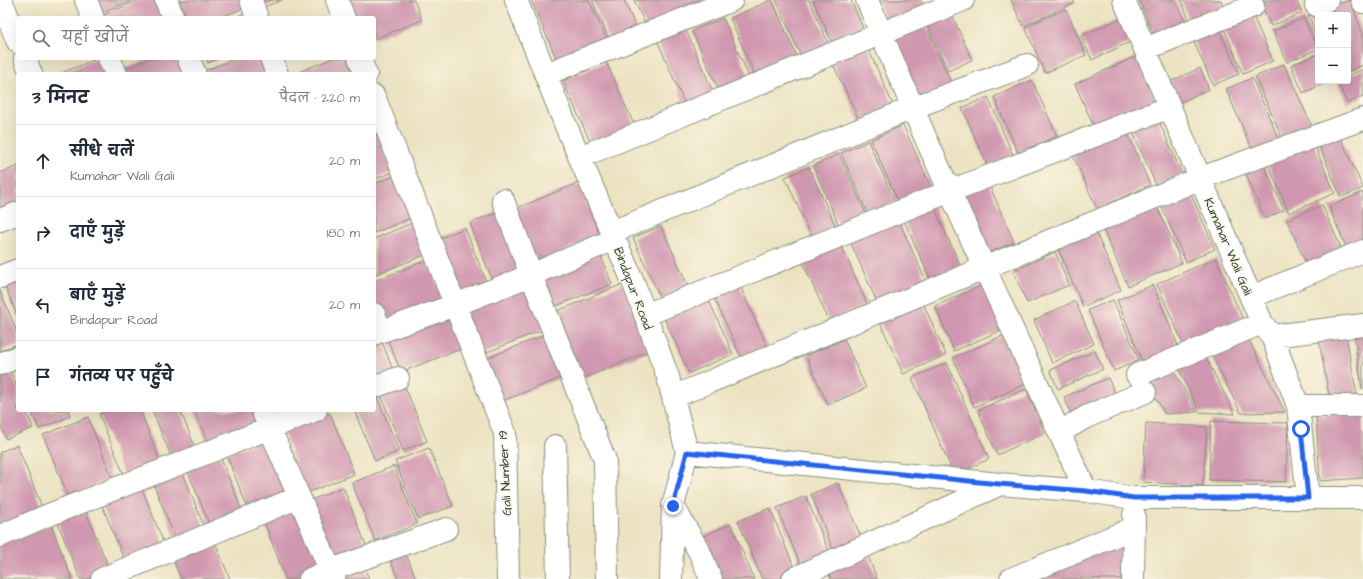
<!DOCTYPE html>
<html lang="hi">
<head>
<meta charset="utf-8">
<style>
  :root { --surface:#fff; --page:#f2f2f3; --text:#1f2937; --muted:#747a83; --line:#e0e1e3 }
  body { margin:0; font-family:"Architects Daughter","Playpen Sans Deva",sans-serif; background:var(--page); color:var(--text) }
  .controls { position:absolute; right:12px; top:12px; display:grid; overflow:hidden; border-radius:4px; box-shadow:0 4px 16px #0002 }
  .controls button { width:36px; height:36px; display:grid; place-items:center; padding:0; border:0; border-bottom:1px solid var(--line); background:var(--surface); color:var(--text); font:20px sans-serif }
  .stop { position:absolute; width:12px; height:12px; margin:-9px; border:3px solid #2563eb; border-radius:50%; background:#fff }
  .stop.end { background:#2563eb; border-color:#fff; box-shadow:0 1px 4px #0008 }
  .list { margin:0; padding:0; list-style:none }
  h2 { display:flex; justify-content:space-between; align-items:center; height:52px; margin:0; padding:0 16px; font-size:17px }
  h2 small { font-size:13px; font-weight:400; color:var(--muted) }
  .list li { display:grid; grid-template-columns:26px 1fr auto; gap:12px; align-items:center; box-sizing:border-box; height:72px; padding:0 16px; border-top:1px solid var(--line) }
  .list b { display:block; font-size:15px; white-space:nowrap }
  .list p { margin:0; font-size:13px; white-space:nowrap; color:var(--muted) }
  .list em { font-size:13px; font-style:normal; color:var(--muted) }
  .icon { flex:none; width:22px; height:22px; fill:none; stroke:currentColor; stroke-width:2; stroke-linecap:round; stroke-linejoin:round }
  .map { position:relative; flex:none; width:1363px; height:579px; overflow:hidden }
  .search { position:absolute; background:var(--surface); box-shadow:0 4px 16px #0002; left:16px; top:16px; width:360px; height:44px; display:flex; align-items:center; gap:10px; box-sizing:border-box; padding:0 14px; border-radius:4px; color:var(--muted); font-size:15px }
  .panel { position:absolute; background:var(--surface); box-shadow:0 4px 16px #0002; left:16px; top:72px; width:360px; height:340px; border-radius:4px }
  .map>svg:first-child { display:block }
</style>
</head>
<body>
<div class="map">
<svg width="1363" height="579" viewBox="0 0 1363 579">
  <rect width="100%" height="100%" fill="#fcf5e5"/>
  <filter id="ink" filterUnits="userSpaceOnUse"><feTurbulence type="fractalNoise" baseFrequency=".025" numOctaves="2"/><feDisplacementMap in="SourceGraphic" scale="8" xChannelSelector="R" yChannelSelector="G"/><feConvolveMatrix kernelMatrix="1 2 1 2 8 2 1 2 1" color-interpolation-filters="sRGB"/></filter>
  <filter id="wash" filterUnits="userSpaceOnUse"><feTurbulence type="fractalNoise" baseFrequency=".012" numOctaves="4" result="noise"/><feDisplacementMap in="SourceGraphic" scale="16" xChannelSelector="R" yChannelSelector="G"/><feGaussianBlur stdDeviation="0.9" result="paint"/><feColorMatrix in="noise" values="0 0 0 0 0 0 0 0 0 0 0 0 0 0 0 0 0 1.4 0 .05"/><feComposite in="paint" operator="in"/></filter>
  <g filter="url(#wash)">
    <rect width="100%" height="100%" fill="#ece3c2"/>
    <g id="blocks">
      <path fill="#d098b0" d="M92 0H133L97 14Z
        M139 0H164L171 18H98V17Z
        M180 0H244L247 7 219 18H187Z
        M255 0H282L259 9Z
        M342 0H414L422 20 374 39V18H349Z
        M531 0H589L607 40 558 62Z
        M592 0H624L637 30 610 41Z
        M634 0H704L648 30Z
        M771 0H772L799 61 757 80 730 18Z
        M776 0H809L831 49 803 61Z
        M813 0H851L866 35 835 49Z
        M877 0H921L926 12 889 28Z
        M1011 0H1073L1075 3 1023 26Z
        M1139 0H1175L1185 22 1154 36Z
        M1181 0H1221L1224 9 1191 24Z
        M1259 0H1296L1302 13 1271 26Z
        M1350 0 1363 34V65L1348 72V15H1318V37L1308 14Z
        M949 8 972 60 948 71 925 19Z
        M1066 9 1086 55 1045 73 1025 27Z
        M248 12 250 18H233Z
        M1252 14 1273 61 1243 74 1223 26Z
        M723 18 750 79 720 93 692 31Z
        M1122 18 1132 41 1092 60 1081 36Z
        M1304 18 1318 49 1287 62 1273 31Z
        M923 19 952 85 919 100 890 33Z
        M1218 27 1239 74 1213 85 1192 38Z
        M685 28 715 96 687 109 657 40Z
        M867 46 894 107 860 122 832 62Z
        M1318 54V81H1330L1303 93 1291 65Z
        M1137 56 1159 107 1097 134 1075 84Z
        M99 58 110 74H59Z
        M151 58H184L190 74H124L122 70Z
        M206 58H220L208 63Z
        M236 58H266L273 74H200L199 73Z
        M333 58H358L364 74H294Z
        M606 62 635 127 592 146 563 81Z
        M1284 64 1313 129 1284 142 1255 77Z
        M1200 68 1209 89 1178 103 1169 82Z
        M1363 69V96L1347 103 1337 81H1348V76Z
        M1252 78 1280 142 1254 154 1226 89Z
        M1032 80 1057 136 1018 153 994 97Z
        M988 97 1013 155 988 167 962 108Z
        M1156 114 1182 174 1156 185 1130 126Z
        M903 125 933 192 900 207 871 140Z
        M1125 127 1150 185 1097 209 1071 151Z
        M1338 132 1363 188 1341 197 1317 141Z
        M378 135 393 172 374 179V136Z
        M868 141 896 204 869 216 841 153Z
        M1313 142 1335 193 1289 213 1267 162Z
        M839 154 867 216 840 228 813 166Z
        M1262 161 1284 210 1265 219 1244 170Z
        M18 166V203L0 211V173Z
        M809 167 836 227 812 238 785 177Z
        M397 175 413 217 374 233V184Z
        M988 182 1014 242 988 253 962 194Z
        M578 183 600 236 531 264 510 211Z
        M1187 185 1215 249 1186 262 1158 198Z
        M1362 192 1363 195V242L1347 249 1329 207Z
        M932 202 960 265 930 279 902 216Z
        M1155 202 1182 263 1128 286 1101 225Z
        M1322 205 1343 252 1308 268 1287 220Z
        M503 210 528 272 494 285 470 223Z
        M897 217 926 281 877 302 849 239Z
        M412 223 425 255 374 275V239Z
        M661 226 689 288 661 300 633 238Z
        M465 228 488 286 458 298 435 240Z
        M1094 228 1121 290 1083 307 1056 244Z
        M839 240 867 304 829 321 800 257Z
        M1055 252 1069 285 1027 303 1013 271Z
        M600 254 612 284 548 309 536 279Z
        M1216 258 1244 322 1185 348 1157 284Z
        M427 260 444 302 383 326 374 305V281Z
        M18 275V318L3 281Z
        M737 279 768 348 742 359 711 291Z
        M529 284 547 328 480 355 462 311Z
        M623 284 650 351 577 381 550 314Z
        M983 285 1002 330 954 351 935 306Z
        M1153 285 1179 348 1143 363 1117 300Z
        M0 290 18 335V344L0 351Z
        M706 294 733 354 689 373 662 313Z
        M1113 300 1139 360 1114 371 1088 310Z
        M1075 301 1094 344 1052 363 1034 320Z
        M923 303 946 355 903 374 880 322Z
        M449 313 463 348 401 372 387 338Z
        M1363 332V389H1362L1354 333Z
        M549 333 566 376 500 402 483 360Z
        M379 334 393 370 374 377V336Z
        M1007 334 1028 383 974 407 953 358Z
        M1346 335 1357 396 1330 401 1319 340Z
        M1248 338 1285 412 1241 413 1212 356Z
        M844 339 866 388 828 405 806 356Z
        M1095 351 1103 369 1058 389 1050 370Z
        M1203 352 1235 414 1199 412 1177 365Z
        M947 363 989 459 954 475 912 378Z
        M8 366 18 390V410H26L33 428 6 439 0 424V369Z
        M1172 368 1197 412 1165 414 1146 380Z
        M1108 378 1119 402 1074 421 1064 397Z
        M404 384 427 441 403 451 380 393Z
        M1026 389 1045 433 997 455 978 410Z
        M377 397 399 451 375 461 354 410H374V398Z
        M31 410H68L70 416 39 429Z
        M110 410H140L160 461 124 475 99 414Z
        M152 410H180L195 447 171 456Z
        M194 410H258L263 422 208 444Z
        M1363 412V478L1320 481 1316 416Z
        M330 413 354 474 307 493 283 432Z
        M88 417 112 478 68 496 43 435Z
        M1211 421 1288 423 1286 482 1209 480Z
        M1146 423 1207 427 1203 486 1143 482Z
        M268 438 291 495 249 512 226 454Z
        M17 445 44 512 0 529V452Z
        M429 448 453 506 418 519 395 461Z
        M220 456 245 518 212 531 187 469Z
        M394 466 417 524 375 541 352 483Z
        M182 471 207 534 178 545 153 483Z
        M838 483 863 542 835 554 811 494Z
        M343 487 368 550 336 563 311 500Z
        M142 489 167 551 127 567 102 505Z
        M806 496 831 557 802 569 777 508Z
        M299 502 324 567 294 579H286L262 517Z
        M770 508 796 572 779 579H762L738 521Z
        M85 509 110 571 88 579H80L57 521Z
        M731 524 754 579H721L703 536Z
        M51 525 72 579H0V545Z
        M213 537 230 579H181L171 554Z
        M1124 539 1122 579H1032Z
        M405 551 416 579H398L389 557Z
        M868 556 877 579H831L828 572Z
        M364 567 369 579H341L340 577Z"/>
    </g>
  </g>
  <g filter="url(#ink)">
    <use href="#blocks" fill-opacity="0" stroke="#86907b" stroke-width="1"/>
    <g fill="none" stroke-linecap="round" stroke-linejoin="round">
      <defs>
        <path id="minor" d="M1 0 18 42
          M86 0 93 18
          M166 0 173 18
          M251 0 257 18
          M337 0 344 18
          M516 0 566 126 634 284 668 377 673 397 687 452 673 506 671 579
          M867 0 926 139 1086 491
          M1124 0 1262 323 1272 336 1298 406 1308 498
          M1362 0 1363 2
          M1316 5 1327 0
          M1145 49 1253 6
          M25 58 31 74
          M109 58 116 74
          M188 58 195 74
          M271 58 277 74
          M359 58 366 74
          M546 74 732 0
          M374 96 505 433 508 579
          M580 157 963 0
          M503 200 531 275 605 460 607 579
          M0 220 18 213
          M612 232 912 108 1027 65
          M0 277 18 270
          M1251 297 1363 251
          M374 314 381 331
          M645 315 950 191 1170 107
          M374 334 455 305 531 275 615 239
          M1272 336 1363 325
          M0 364 18 357
          M1137 375 1262 323
          M374 387 398 378
          M673 397 1201 178 1363 119
          M1298 406H1363
          M262 410 334 579
          M1060 432 1086 417 1145 392
          M555 446 558 579
          M687 452 999 484 1086 491 1134 498H1363
          M673 506 700 553 711 579
          M0 536 46 516 316 410
          M102 579 299 497
          M310 579 331 570 446 529
          M793 579 998 485
          M1011 579 1134 528
          M1133 579 1134 515"/>
      </defs>
      <use href="#minor" stroke="#86907b" stroke-width="24"/>
      <use href="#minor" stroke="#fff" stroke-width="22"/>
    </g>
  </g>
  <g fill="none" stroke-linecap="round" stroke-linejoin="round" filter="url(#ink)">
    <path stroke="#2563eb" stroke-width="5" d="M673 506 687 452 999 484 1086 491 1134 498H1308L1301 429"/>
  </g>
  <g text-anchor="middle" stroke-width="3" stroke-linejoin="round" paint-order="stroke">
    <g font-size="13" fill="#1f3d34" stroke="#fcf5e5">
      <text transform="translate(1229 246) rotate(67)" y="5">Kumahar Wali Gali</text>
      <text transform="translate(634 288) rotate(69)" y="5">Bindapur Road</text>
      <text transform="translate(504 473) rotate(-93)" y="5">Gali Number 19</text>
    </g>
  </g>
</svg>
<div class="controls">
<button>+</button>
<button>−</button>
</div>
<div class="stop" style="left:1301px;top:429px"></div>
<div class="stop end" style="left:673px;top:506px"></div>
<div class="search"><svg class="icon" aria-label="search" viewBox="0 0 24 24"><circle cx="10" cy="10" r="6"/><path d="M15 15l6 6"/></svg>यहाँ खोजें</div>
<section class="panel">
<h2>3 मिनट<small>पैदल · 220 m</small></h2>
<ul class="list">
<li><svg class="icon" aria-label="ahead" viewBox="0 0 24 24"><path d="M12 20V5M6 11l6-6 6 6"/></svg><div><b>सीधे चलें</b><p>Kumahar Wali Gali</p></div><em>20 m</em></li>
<li><svg class="icon" aria-label="right" viewBox="0 0 24 24"><path d="M7 20v-9h11M14 6l5 5-5 5"/></svg><div><b>दाएँ मुड़ें</b></div><em>180 m</em></li>
<li><svg class="icon" aria-label="left" viewBox="0 0 24 24"><path d="M17 20v-9H6M10 6l-5 5 5 5"/></svg><div><b>बाएँ मुड़ें</b><p>Bindapur Road</p></div><em>20 m</em></li>
<li><svg class="icon" aria-label="arrive" viewBox="0 0 24 24"><path d="M6 21V4h12l-3 4 3 4H6"/></svg><div><b>गंतव्य पर पहुँचे</b></div></li>
</ul>
</section>
</div>
</body>
</html>
